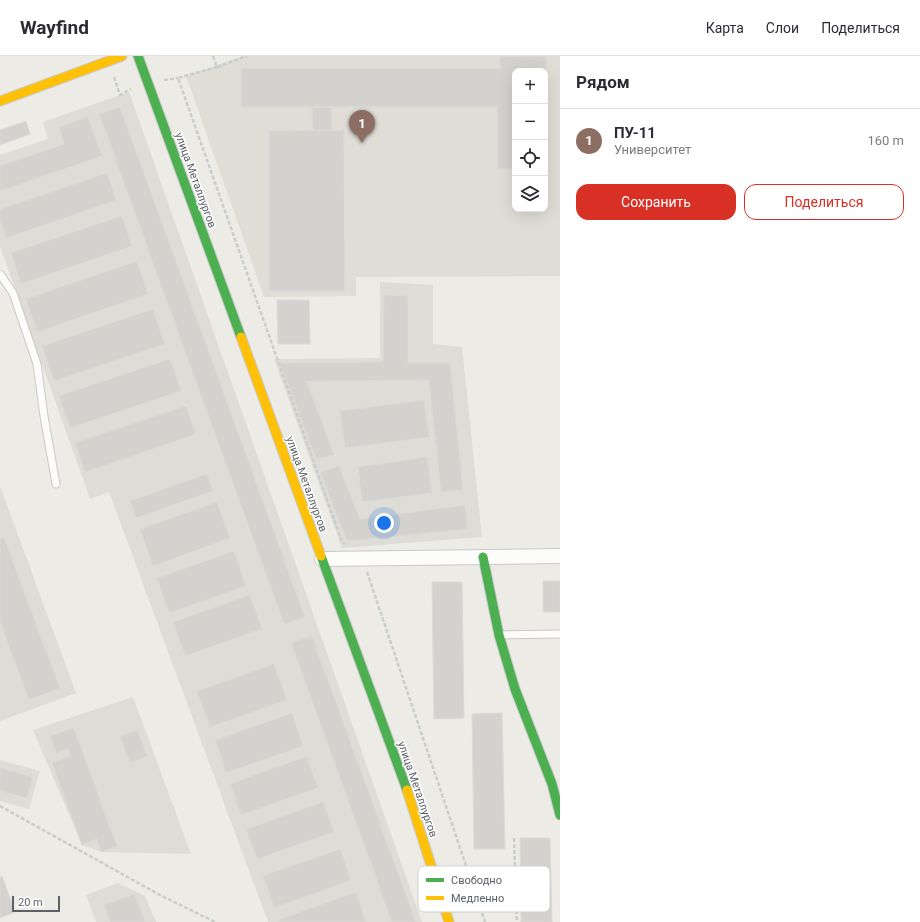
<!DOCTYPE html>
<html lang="ru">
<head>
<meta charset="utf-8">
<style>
  :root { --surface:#fff; --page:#f2f2f3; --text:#2b2b33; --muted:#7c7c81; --line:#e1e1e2; --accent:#d93025 }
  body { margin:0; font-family:Roboto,sans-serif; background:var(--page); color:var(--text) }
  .controls { position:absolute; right:12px; top:12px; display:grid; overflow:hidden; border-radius:8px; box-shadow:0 4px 16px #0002 }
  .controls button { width:36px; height:36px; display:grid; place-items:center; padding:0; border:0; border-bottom:1px solid var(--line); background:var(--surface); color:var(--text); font:20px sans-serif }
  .scale { position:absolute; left:12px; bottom:10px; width:48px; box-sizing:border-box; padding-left:4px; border:2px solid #5b6166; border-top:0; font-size:11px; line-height:14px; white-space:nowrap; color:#5b6166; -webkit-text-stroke:3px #fff; paint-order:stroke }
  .you { position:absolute; left:384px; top:467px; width:14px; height:14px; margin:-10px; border:3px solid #fff; border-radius:50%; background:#1a73e8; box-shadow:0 0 0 6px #1a73e833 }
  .badge { display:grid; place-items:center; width:26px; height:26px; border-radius:50%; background:var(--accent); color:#fff; font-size:13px; font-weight:700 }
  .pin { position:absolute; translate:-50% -33px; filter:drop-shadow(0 1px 2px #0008) }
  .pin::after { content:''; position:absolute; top:21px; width:14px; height:12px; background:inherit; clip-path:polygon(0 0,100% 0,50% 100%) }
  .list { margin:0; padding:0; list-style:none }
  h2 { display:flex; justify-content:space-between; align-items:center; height:52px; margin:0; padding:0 16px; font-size:17px }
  h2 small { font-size:13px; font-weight:400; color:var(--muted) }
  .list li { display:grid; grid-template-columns:26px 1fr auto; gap:12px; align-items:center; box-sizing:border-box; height:64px; padding:0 16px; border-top:1px solid var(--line) }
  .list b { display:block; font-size:15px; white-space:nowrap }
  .list p { margin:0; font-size:13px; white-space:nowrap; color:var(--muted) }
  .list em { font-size:13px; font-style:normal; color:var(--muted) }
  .actions { display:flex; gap:8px; padding:12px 16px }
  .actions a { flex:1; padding:9px 0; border:1px solid var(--accent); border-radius:12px; text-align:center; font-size:14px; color:var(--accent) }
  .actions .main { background:var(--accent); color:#fff }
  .icon { flex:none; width:22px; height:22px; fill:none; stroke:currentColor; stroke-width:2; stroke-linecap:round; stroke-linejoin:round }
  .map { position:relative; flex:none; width:560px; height:866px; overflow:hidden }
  header { display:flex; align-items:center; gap:24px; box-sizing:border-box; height:56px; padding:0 20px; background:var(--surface); border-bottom:1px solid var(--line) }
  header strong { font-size:19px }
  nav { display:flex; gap:22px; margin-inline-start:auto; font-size:14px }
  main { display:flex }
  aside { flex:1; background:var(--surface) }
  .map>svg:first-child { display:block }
</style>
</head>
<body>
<header>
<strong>Wayfind</strong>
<nav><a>Карта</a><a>Слои</a><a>Поделиться</a></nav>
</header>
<main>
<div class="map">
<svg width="560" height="866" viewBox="0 0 560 866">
  <rect width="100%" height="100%" fill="#edebe6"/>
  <path fill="#dedcd7" d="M129 36 422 866H268L109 436 90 443 0 190V99L48 83 43 66Z
    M380 226 433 229V288L462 291 482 481 342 492 274 303 380 302Z
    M0 430 76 637 0 665Z
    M133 641 191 798 101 796 82 789 33 674Z
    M0 704 40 715 29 753 0 745Z
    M118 827 145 840 156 866H96L86 839Z"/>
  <path fill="#dfddd6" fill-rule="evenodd" d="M243 0H560V220L356 221V240L264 241 186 20ZM515 15H545V153H515Z"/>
  <path fill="#d3d2cf" stroke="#dcdad6" d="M500 0H546V113H545V15H515V113H497V51H241V12H500Z
    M500 0H546V113H545V15H515V113H497V51H332V74H344L345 235H269V75L313 74 312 51H241V12H500Z
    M120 51 305 561 284 568 99 58Z
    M312 51H332V74H313Z
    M88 61 102 100 0 135V110L64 88 59 71Z
    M26 65 30 78 0 89V74Z
    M344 74 345 235H269V75Z
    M107 117 116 144 6 182 0 165V153Z
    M122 160 132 190 21 228 11 197Z
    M137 205 148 238 37 276 26 243Z
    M384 239 408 240V307H450L463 434 441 436 429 324 307 325 334 399 316 403 280 307 383 306Z
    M277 244H309L310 288H278Z
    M153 253 165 288 54 325 42 290Z
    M170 303 181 335 70 372 59 340Z
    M424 344 429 381 345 392 340 355Z
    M186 350 196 378 85 416 75 387Z
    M427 401 432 437 362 446 358 411Z
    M339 410 360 463 465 449 468 473 347 485 320 416Z
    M207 418 213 435 136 462 130 445Z
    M217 446 230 482 153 510 140 473Z
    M4 482 60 632 29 644 0 566V483Z
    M234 495 246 530 169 557 157 522Z
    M543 525H560V556H543Z
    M432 526H462L464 662 434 663Z
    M250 539 262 573 185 600 173 566Z
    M312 580 416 866H392L291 587Z
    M274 608 287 644 210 671 197 635Z
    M292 657 303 690 226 717 215 684Z
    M502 657 505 793H474L472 658Z
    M74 672 117 790 101 796 97 783 82 789 52 707 71 700 68 692 56 697 50 680Z
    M137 674 147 700 130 707 120 681Z
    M307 700 318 732 241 759 230 728Z
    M0 712 33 721 27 742 0 735Z
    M323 746 334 776 257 803 246 773Z
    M520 782H550L552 866H521Z
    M340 793 351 824 274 852 263 820Z
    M2 820 15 856 0 862V821Z
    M356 836 366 866H279L278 864Z
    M135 838 145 866H110L104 849Z"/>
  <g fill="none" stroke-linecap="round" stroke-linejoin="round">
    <defs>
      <path id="lane" d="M0 218 13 237 37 308 44 360 56 428
        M500 579 560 578"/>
      <path id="street" d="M322 503 560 500"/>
      <path id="fast" d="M138 0 241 281
        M321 500 407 734
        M483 501 499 579 515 633 552 728 560 759"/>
      <path id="slow" d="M0 45 122 0
        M241 281 321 500
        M407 734 449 866"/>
    </defs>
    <use href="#lane" stroke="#c9c9c9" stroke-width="9"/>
    <use href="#street" stroke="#c9c9c9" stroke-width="16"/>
    <use href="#fast" stroke="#c9c9c9" stroke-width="11"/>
    <use href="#slow" stroke="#c9c9c9" stroke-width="11"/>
    <path stroke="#c8ceca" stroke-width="2.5" stroke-dasharray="4 2" stroke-linecap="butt" d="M213 0 217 11 247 0
      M217 11 178 22 342 486 345 488
      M114 21 120 39 131 33
      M164 24 178 22
      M367 516 485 866
      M0 750 158 838 215 866
      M514 782 517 866"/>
    <use href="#lane" stroke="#fcfcfb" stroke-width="7"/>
    <use href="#street" stroke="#fcfcfb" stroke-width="14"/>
    <use href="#fast" stroke="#4caf50" stroke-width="9"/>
    <use href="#slow" stroke="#ffc107" stroke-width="9"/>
  </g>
  <g text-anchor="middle" stroke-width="3" stroke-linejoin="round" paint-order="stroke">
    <g font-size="11" fill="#5b6166" stroke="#fff">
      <text transform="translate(196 124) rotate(70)" y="4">улица Металлургов</text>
      <text transform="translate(307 428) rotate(70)" y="4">улица Металлургов</text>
      <text transform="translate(418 733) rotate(71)" y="4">улица Металлургов</text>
    </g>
  </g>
  <rect x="418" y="810" width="132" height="46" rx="6" fill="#fff" stroke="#ced0d1" stroke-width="1"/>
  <rect x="426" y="822" width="18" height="4" fill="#4caf50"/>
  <rect x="426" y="840" width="18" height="4" fill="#ffc107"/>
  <g font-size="11" fill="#5b6166">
    <text x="451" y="828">Свободно</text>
    <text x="451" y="846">Медленно</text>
  </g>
</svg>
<div class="controls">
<button>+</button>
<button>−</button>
<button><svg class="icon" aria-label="locate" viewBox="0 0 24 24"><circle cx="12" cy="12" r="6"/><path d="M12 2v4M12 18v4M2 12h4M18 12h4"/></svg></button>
<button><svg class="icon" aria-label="layers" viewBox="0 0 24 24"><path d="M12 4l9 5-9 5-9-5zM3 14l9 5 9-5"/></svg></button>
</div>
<div class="scale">20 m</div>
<div class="you"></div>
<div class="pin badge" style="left:362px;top:87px;background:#8d6e63">1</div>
</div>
<aside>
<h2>Рядом<small></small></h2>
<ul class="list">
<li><span class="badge" style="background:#8d6e63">1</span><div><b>ПУ-11</b><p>Университет</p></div><em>160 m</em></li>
</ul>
<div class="actions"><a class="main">Сохранить</a><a>Поделиться</a></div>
</aside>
</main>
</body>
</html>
